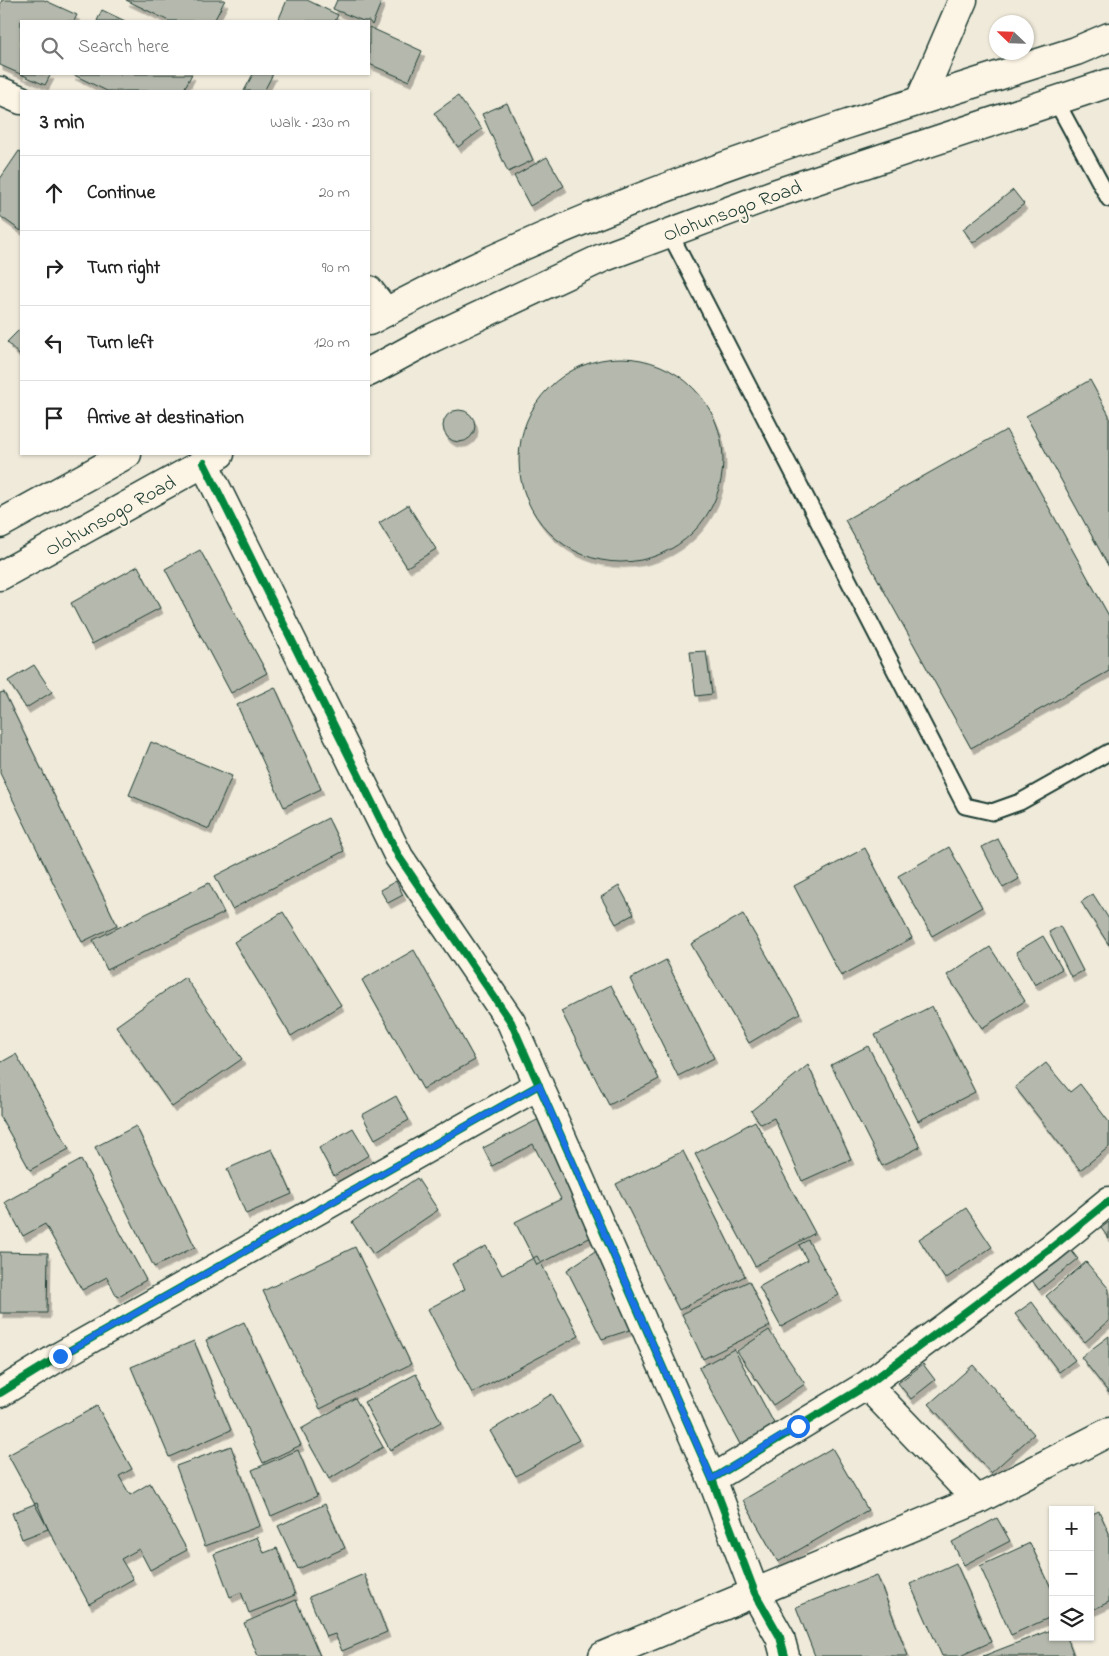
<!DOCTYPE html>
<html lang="en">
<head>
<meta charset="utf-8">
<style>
  :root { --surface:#fff; --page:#f2f2f2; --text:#222; --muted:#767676; --line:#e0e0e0 }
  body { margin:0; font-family:"Indie Flower",sans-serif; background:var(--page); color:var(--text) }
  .controls { position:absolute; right:15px; bottom:15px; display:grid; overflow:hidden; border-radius:0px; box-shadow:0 1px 4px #0004 }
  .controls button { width:45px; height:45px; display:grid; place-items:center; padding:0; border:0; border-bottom:1px solid var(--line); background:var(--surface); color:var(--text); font:25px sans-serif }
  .compass { position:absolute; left:989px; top:15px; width:45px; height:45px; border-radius:50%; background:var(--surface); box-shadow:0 1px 4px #0004; rotate:293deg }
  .stop { position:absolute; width:15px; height:15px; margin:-11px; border:4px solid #1a73e8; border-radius:50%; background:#fff }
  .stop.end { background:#1a73e8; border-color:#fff; box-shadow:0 1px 5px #0008 }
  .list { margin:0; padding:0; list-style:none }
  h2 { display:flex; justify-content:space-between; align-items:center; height:65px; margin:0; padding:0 20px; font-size:21px }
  h2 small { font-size:16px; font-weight:400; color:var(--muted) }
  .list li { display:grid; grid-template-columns:32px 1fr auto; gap:15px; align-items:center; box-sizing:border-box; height:75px; padding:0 20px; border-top:1px solid var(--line) }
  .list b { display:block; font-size:19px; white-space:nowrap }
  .list em { font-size:16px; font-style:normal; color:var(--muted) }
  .icon { flex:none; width:28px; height:28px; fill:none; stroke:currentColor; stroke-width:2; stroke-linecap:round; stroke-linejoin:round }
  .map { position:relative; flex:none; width:1109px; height:1656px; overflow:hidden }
  .search { position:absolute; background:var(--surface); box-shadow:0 1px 4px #0004; left:20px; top:20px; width:350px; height:55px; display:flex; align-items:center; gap:12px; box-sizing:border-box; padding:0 18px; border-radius:0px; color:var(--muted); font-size:19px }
  .panel { position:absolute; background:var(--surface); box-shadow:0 1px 4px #0004; left:20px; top:90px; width:350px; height:365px; border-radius:0px }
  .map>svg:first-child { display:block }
</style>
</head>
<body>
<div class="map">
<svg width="1109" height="1656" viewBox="0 0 1109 1656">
  <defs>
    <filter id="shadow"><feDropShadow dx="3" dy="5.5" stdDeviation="0" flood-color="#0004"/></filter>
  </defs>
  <rect width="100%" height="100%" fill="#efeada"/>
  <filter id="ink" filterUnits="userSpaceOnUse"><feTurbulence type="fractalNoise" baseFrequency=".02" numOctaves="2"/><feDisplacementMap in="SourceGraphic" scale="10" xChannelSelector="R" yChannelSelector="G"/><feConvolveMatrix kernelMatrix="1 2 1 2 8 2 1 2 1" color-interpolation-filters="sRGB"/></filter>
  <g filter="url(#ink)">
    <path fill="#b5b9ad" stroke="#1f3d34" filter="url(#shadow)" d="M2 0H44L77 15 74 21H21V74H51L45 85 0 65V5Z
      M126 0H225L214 21H169Z
      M287 0H307L338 15 335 21H278Z
      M337 0H382L372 25 369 21H363L333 9Z
      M102 10 125 21H97Z
      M369 27 422 51 409 81 369 64Z
      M72 74H192L183 91H107Z
      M253 74H273L264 91H244Z
      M458 96 482 129 458 147 434 113Z
      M507 103 533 160 508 172 482 114Z
      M19 151 21 152V231L0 216V179Z
      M547 157 564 186 530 206 514 176Z
      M1013 190 1024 204 973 243 963 229Z
      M21 328V357L7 342Z
      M519 460a102 102 0 1 1 204 0a102 102 0 1 1-204 0Z
      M1090 380 1109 415V567L1026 416Z
      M443 426a16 16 0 1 1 32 0a16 16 0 1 1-32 0Z
      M1006 430 1109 616V671L971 748 845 520Z
      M408 505 436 549 407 567 379 523Z
      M200 550 267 673 231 693 165 569Z
      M138 566 160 608 92 644 71 603Z
      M706 651 712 694 696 696 690 652Z
      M34 665 52 692 26 708 8 681Z
      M275 687 321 789 284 807 237 705Z
      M4 692 117 925 82 942 0 773V693Z
      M151 742 232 776 209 829 129 795Z
      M328 818 344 851 232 909 215 876Z
      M998 839 1019 879 1003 888 982 847Z
      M949 847 982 907 932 936 898 876Z
      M865 848 912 938 841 976 794 886Z
      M396 881 403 895 388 903 380 890Z
      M209 883 224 913 107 970 93 940Z
      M619 886 634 914 616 924 601 897Z
      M1093 894 1109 919V945L1081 902Z
      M283 912 341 1005 291 1036 234 942Z
      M743 914 800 1013 749 1043 691 944Z
      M1060 926 1083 971 1071 977 1049 932Z
      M1043 936 1062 969 1035 985 1016 952Z
      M990 947 1025 1001 982 1028 947 975Z
      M414 950 475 1060 423 1089 362 980Z
      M666 960 714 1058 678 1076 630 979Z
      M185 977 242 1059 172 1107 116 1026Z
      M611 985 659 1079 609 1105 561 1011Z
      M932 1006 975 1092 918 1121 875 1035Z
      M868 1046 920 1147 882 1166 831 1065Z
      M16 1054 69 1149 30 1170 0 1116V1063Z
      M1046 1063 1070 1092 1080 1084 1109 1122V1147L1080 1170 1015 1087Z
      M808 1065 851 1159 802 1181 774 1118 761 1124 751 1111Z
      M396 1096 409 1120 375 1139 362 1115Z
      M539 1119 597 1234 537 1265 515 1222 561 1199 533 1144 492 1166 483 1148Z
      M755 1121 815 1233 755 1266 695 1154Z
      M136 1126 195 1247 154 1267 95 1147Z
      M353 1128 369 1155 334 1176 319 1148Z
      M272 1149 292 1194 246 1214 227 1169Z
      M683 1151 745 1276 679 1310 616 1184Z
      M81 1160 146 1280 117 1297 107 1277 82 1290 45 1224 23 1236 5 1202Z
      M417 1178 438 1210 373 1254 352 1222Z
      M966 1208 992 1247 945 1279 919 1239Z
      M1109 1222V1239L1101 1228Z
      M808 1240 839 1295 781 1327 759 1287 807 1260 799 1245Z
      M486 1246 502 1275 537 1256 579 1336 472 1393 428 1309 465 1289 452 1264Z
      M355 1247 411 1364 320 1409 263 1291Z
      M601 1247 639 1327 602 1339 567 1270Z
      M1070 1249 1078 1259 1039 1290 1031 1279Z
      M0 1252 48 1253 47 1313H0Z
      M1086 1262 1109 1289V1321L1085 1342 1046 1296Z
      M749 1281 770 1326 703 1359 682 1314Z
      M1032 1302 1075 1360 1059 1372 1015 1314Z
      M244 1322 301 1445 263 1463 206 1340Z
      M769 1330 805 1384 773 1405 737 1351Z
      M1109 1336V1393L1081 1357Z
      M194 1341 231 1430 169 1457 131 1367Z
      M734 1349 776 1427 741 1446 699 1368Z
      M923 1364 935 1380 911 1399 898 1383Z
      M973 1365 1034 1434 991 1473 929 1404Z
      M416 1374 441 1422 390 1450 364 1402Z
      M552 1394 579 1440 516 1476 490 1431Z
      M355 1398 383 1447 329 1479 301 1429Z
      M97 1406 132 1469 119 1476 130 1495 150 1483 187 1550 150 1570 139 1549 121 1559 133 1579 89 1604 8 1455Z
      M231 1446 260 1526 205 1546 176 1466Z
      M832 1448 868 1510 778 1562 743 1500Z
      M298 1450 317 1496 271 1516 252 1470Z
      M37 1503 48 1529 22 1539 12 1513Z
      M325 1504 345 1548 298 1569 278 1526Z
      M1099 1511 1109 1533V1602L1090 1611V1515Z
      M997 1518 1010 1541 964 1565 952 1542Z
      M257 1537 264 1553 277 1548 295 1595 249 1613 241 1592 230 1597 214 1554Z
      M1030 1543 1053 1592V1616L1011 1635 980 1566Z
      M956 1563 991 1642 960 1656H942L910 1584Z
      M364 1574 387 1632 342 1651 335 1634 326 1637 309 1597Z
      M877 1575 908 1656H815L796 1607Z
      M296 1600 320 1656H258L244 1623Z
      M1053 1629V1637H1067L1074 1656H983Z"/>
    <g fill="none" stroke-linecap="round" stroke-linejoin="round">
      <defs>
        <path id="lane" d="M1056 101 1109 199
          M669 232 965 806 992 812 1020 802 1109 752"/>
        <path id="street" d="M0 91 21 100
          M920 100 963 0
          M369 290 386 312
          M204 463 399 857 511 1022 712 1479 755 1593 780 1637 785 1656
          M867 1385 977 1500
          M0 1393 60 1356 539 1085
          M712 1479 867 1385 1050 1249 1109 1201
          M603 1656 977 1500 1109 1432"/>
        <path id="primary" d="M369 321C591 200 835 128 1076 51L1109 37
          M369 372 432 338 602 258 774 194 1109 83
          M0 524 127 454
          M0 576 220 454"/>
      </defs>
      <use href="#lane" stroke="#1f3d34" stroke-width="19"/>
      <use href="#street" stroke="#1f3d34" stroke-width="31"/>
      <use href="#primary" stroke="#1f3d34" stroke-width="31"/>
      <use href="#lane" stroke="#fcf5e5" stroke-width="15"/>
      <use href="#street" stroke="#fcf5e5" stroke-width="28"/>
      <use href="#primary" stroke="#fcf5e5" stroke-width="28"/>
      <defs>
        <path id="cycleway" d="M204 463 399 857 511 1022 712 1479 755 1593 780 1637 785 1656
          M0 1393 60 1356 539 1085
          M712 1479 867 1385 1050 1249 1109 1201"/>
      </defs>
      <use href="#cycleway" stroke="#fcf5e5" stroke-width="11"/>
      <use href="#cycleway" stroke="#00873e" stroke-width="8"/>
    </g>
  </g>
  <g fill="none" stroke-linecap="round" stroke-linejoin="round" filter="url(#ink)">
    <path stroke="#1a73e8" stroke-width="6" d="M60 1356 539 1085 712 1479 798 1426"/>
  </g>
  <g text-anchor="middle" stroke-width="4" stroke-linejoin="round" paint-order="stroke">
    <g font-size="20" fill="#1f3d34" stroke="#fcf5e5">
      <text transform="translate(732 210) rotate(-20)" y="7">Olohunsogo Road</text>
      <text transform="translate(110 515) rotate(-29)" y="7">Olohunsogo Road</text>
    </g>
  </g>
</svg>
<div class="controls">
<button>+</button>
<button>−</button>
<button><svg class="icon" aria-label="layers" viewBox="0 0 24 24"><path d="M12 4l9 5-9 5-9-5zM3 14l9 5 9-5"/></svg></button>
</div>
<svg class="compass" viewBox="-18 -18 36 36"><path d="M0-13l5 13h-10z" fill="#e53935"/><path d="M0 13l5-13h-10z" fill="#767676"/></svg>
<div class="stop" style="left:798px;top:1426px"></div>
<div class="stop end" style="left:60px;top:1356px"></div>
<div class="search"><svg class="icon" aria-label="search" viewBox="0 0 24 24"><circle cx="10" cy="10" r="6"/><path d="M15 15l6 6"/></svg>Search here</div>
<section class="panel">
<h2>3 min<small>Walk · 230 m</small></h2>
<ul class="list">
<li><svg class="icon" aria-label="ahead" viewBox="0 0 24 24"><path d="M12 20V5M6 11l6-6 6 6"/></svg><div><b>Continue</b></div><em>20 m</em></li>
<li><svg class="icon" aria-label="right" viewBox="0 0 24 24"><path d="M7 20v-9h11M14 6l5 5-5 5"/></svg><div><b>Turn right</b></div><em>90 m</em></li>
<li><svg class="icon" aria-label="left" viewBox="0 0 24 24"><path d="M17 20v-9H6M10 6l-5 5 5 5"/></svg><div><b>Turn left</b></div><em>120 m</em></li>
<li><svg class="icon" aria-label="arrive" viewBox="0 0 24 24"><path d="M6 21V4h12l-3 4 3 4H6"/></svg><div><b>Arrive at destination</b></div></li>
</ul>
</section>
</div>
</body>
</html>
